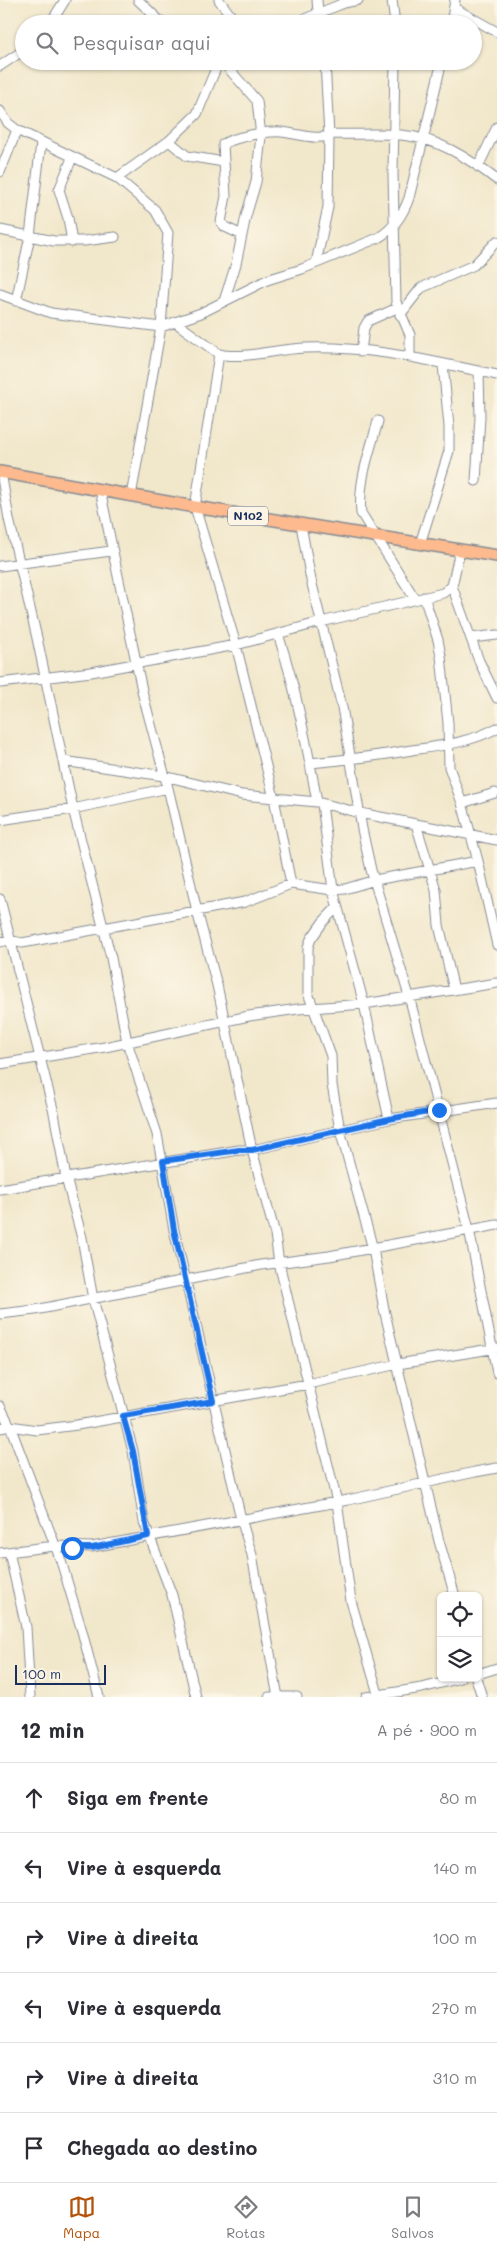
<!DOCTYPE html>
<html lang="pt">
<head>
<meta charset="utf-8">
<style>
  :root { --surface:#fff; --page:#f7f7f7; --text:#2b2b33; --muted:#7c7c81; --line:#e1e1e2; --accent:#b45309 }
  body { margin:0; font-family:Mali,sans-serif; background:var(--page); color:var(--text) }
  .controls { position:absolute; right:15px; bottom:15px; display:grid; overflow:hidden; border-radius:8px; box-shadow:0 1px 4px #0004 }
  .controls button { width:45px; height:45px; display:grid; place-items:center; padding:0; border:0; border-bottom:1px solid var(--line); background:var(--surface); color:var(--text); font:25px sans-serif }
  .scale { position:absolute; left:15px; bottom:12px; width:91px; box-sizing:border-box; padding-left:5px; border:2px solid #1b2f5e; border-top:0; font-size:14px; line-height:18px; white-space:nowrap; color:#1b2f5e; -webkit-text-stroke:4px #fcf5e5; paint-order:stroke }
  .stop { position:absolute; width:15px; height:15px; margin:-11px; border:4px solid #1a73e8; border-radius:50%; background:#fff }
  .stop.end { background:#1a73e8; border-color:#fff; box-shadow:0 1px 5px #0008 }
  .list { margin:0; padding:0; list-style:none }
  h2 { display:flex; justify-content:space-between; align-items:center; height:65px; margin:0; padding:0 20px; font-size:21px }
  h2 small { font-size:16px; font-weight:400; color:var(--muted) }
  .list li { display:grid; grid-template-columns:32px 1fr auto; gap:15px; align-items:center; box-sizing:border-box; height:70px; padding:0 20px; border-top:1px solid var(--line) }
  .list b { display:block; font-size:19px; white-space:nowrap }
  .list em { font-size:16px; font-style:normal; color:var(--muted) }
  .icon { flex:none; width:28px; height:28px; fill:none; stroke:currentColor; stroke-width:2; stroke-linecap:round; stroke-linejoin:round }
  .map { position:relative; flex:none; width:497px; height:1697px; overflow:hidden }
  .search { position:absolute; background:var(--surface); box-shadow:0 1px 4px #0004; left:15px; right:15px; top:15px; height:55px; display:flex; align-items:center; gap:12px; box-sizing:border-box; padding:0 18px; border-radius:28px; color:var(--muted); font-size:19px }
  .sheet { height:485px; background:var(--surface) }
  nav { display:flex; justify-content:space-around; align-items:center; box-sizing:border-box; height:70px; border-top:1px solid var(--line); background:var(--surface); font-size:14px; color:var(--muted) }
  nav a { display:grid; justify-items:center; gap:2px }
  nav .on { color:var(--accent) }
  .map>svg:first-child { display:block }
</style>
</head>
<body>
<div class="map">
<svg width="497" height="1697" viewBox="0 0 497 1697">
  <rect width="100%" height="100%" fill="#fcf5e5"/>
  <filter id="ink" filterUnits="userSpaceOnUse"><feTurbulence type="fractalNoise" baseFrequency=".02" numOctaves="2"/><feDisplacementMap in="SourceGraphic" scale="10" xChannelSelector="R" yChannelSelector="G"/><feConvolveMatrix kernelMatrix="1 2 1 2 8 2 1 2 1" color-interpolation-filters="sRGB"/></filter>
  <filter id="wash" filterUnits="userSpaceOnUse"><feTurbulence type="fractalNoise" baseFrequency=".0096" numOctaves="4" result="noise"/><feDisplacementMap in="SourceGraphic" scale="20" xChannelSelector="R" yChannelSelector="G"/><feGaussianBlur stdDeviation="1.12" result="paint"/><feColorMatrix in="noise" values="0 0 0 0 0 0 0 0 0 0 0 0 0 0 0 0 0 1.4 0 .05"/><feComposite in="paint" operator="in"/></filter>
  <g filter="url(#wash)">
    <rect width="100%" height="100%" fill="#f1e7cb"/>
  </g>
  <g filter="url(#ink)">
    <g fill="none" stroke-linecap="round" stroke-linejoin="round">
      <defs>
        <path id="minor" d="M138 0 163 24
          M219 0 237 24
          M317 0 319 24
          M392 0 395 24
          M454 8 497 32
          M50 24 65 0
          M292 24 344 3 358 0
          M451 24 455 0
          M222 61 257 101 261 136 256 182 246 216 236 264 224 301
          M395 61 393 174 396 302 410 335V356
          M0 66 24 50
          M0 111 8 123 17 130 117 178 155 210 168 233 161 327 131 496
          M169 141 187 156 224 162
          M478 167 497 127
          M0 172 17 130
          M117 178 169 141 197 114 219 61
          M0 230 54 241H84L115 237
          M242 235 225 227 221 222 226 196 223 144C235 137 266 131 281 132 296 133 319 142 332 134 355 135 379 133 401 135 438 138 468 158 497 180
          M72 242 68 218 59 190 72 158
          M316 263 328 207 329 136 325 61
          M0 294 51 313 161 327 201 313 267 280 302 269 378 238C393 229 403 215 409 198L442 61
          M16 301 30 236 41 143
          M400 315 421 288 474 265 497 241
          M175 322 219 354 224 355C251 358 277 349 304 348 369 345 434 362 497 375
          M361 352 364 328 368 321 397 308
          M219 354 195 507 236 645 274 798 291 884
          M378 421C370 451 358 481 361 513L415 599
          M1 472 9 519 37 638 73 809 111 958 127 1042 157 1134 174 1230 241 1519 252 1555 278 1697
          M476 481 480 417 479 371
          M100 490 143 695 168 788 197 911 217 985 252 1150 275 1234 279 1263 337 1502 351 1601 379 1697
          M301 525 311 580 342 707 362 829 371 870 409 996 469 1229 497 1373
          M420 544 449 451V426L443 364
          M0 566 111 551
          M452 586 479 661 497 698
          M424 597 438 640 441 656 448 723 449 767 462 803 478 861 497 945
          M278 634C296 689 307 745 317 802
          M471 638 497 635
          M0 683 91 672 236 645 321 622 443 593 452 586 460 550
          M63 761 164 776 242 795 317 802 360 813 497 840
          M310 763C344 760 378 756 412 750 440 746 472 742 497 728
          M462 803 495 793
          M322 804 333 890 364 1004 389 1119
          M0 820 73 809 168 788
          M416 824 436 890 439 925 454 990
          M0 899 54 1113 66 1178 82 1238 93 1299 133 1451 144 1522 172 1595 196 1697
          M337 907 323 922 311 939 308 947V993L331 1056 332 1085 340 1130 373 1249 384 1309 439 1541 455 1596
          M0 942 9 940 22 943 245 902 291 884 333 890 345 889 375 880 478 861
          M0 1064 105 1047 249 1016 298 1009 364 1004 497 983
          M0 1189 239 1150H252L389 1119 497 1103
          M0 1314 35 1310 261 1265 329 1256 497 1225
          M0 1406 10 1426 61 1561 82 1631 99 1697
          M0 1428 10 1426 37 1430 77 1425 308 1384 398 1364 497 1348
          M9 1552 26 1627 30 1697
          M0 1553 54 1546 92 1547 348 1500 475 1472 497 1468
          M478 1674 497 1668
          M476 1678 482 1697
          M269 1697H297
          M366 1697 422 1688 461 1678"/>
        <path id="major" d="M0 472 195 507 497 556"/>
      </defs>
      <use href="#minor" stroke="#868b94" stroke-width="11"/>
      <use href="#major" stroke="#868b94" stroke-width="14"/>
      <use href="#minor" stroke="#fff" stroke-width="9"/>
      <use href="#major" stroke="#fcba8e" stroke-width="11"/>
    </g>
  </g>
  <g fill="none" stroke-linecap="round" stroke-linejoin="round" filter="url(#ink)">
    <path stroke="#1a73e8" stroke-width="6" d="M72 1548H92L148 1536 133 1451 123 1416 213 1401 174 1230 163 1161 239 1150H252L389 1119 439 1110"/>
  </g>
  <g text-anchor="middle" stroke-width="4" stroke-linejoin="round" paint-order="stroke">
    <rect fill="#fcf5e5" stroke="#5e6a86" stroke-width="1" x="228" y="506.5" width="40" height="19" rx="4"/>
    <g font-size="12" font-weight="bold" fill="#1b2f5e">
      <text x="248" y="520">N102</text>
    </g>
  </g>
</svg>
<div class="controls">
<button><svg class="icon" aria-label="locate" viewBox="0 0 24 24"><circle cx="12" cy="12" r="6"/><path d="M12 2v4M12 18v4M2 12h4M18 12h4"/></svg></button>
<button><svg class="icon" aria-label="layers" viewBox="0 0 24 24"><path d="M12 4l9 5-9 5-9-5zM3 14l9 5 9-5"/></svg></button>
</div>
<div class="scale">100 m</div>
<div class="stop" style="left:72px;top:1548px"></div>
<div class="stop end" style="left:439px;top:1110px"></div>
<div class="search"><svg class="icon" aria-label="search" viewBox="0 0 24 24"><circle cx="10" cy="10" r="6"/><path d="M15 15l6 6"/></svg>Pesquisar aqui</div>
</div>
<section class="sheet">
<h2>12 min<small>A pé · 900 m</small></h2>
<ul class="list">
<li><svg class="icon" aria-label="ahead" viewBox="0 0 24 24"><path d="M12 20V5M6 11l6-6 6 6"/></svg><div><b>Siga em frente</b></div><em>80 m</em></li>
<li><svg class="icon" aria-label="left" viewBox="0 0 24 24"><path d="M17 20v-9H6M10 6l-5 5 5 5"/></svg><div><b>Vire à esquerda</b></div><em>140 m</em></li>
<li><svg class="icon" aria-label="right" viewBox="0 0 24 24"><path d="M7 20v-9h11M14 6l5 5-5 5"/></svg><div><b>Vire à direita</b></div><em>100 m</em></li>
<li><svg class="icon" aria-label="left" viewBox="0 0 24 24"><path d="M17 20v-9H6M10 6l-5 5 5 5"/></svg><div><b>Vire à esquerda</b></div><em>270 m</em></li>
<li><svg class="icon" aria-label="right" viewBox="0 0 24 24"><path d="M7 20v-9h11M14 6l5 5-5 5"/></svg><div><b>Vire à direita</b></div><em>310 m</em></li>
<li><svg class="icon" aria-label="arrive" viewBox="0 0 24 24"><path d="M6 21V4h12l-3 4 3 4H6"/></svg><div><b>Chegada ao destino</b></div></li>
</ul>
</section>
<nav>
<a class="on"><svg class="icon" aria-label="map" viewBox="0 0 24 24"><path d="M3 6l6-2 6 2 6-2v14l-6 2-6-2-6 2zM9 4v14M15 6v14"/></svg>Mapa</a>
<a><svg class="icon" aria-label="directions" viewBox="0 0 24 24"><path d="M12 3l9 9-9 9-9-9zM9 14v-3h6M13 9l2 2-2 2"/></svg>Rotas</a>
<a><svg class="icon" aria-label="saved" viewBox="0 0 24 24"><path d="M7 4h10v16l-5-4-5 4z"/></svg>Salvos</a>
</nav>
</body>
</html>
